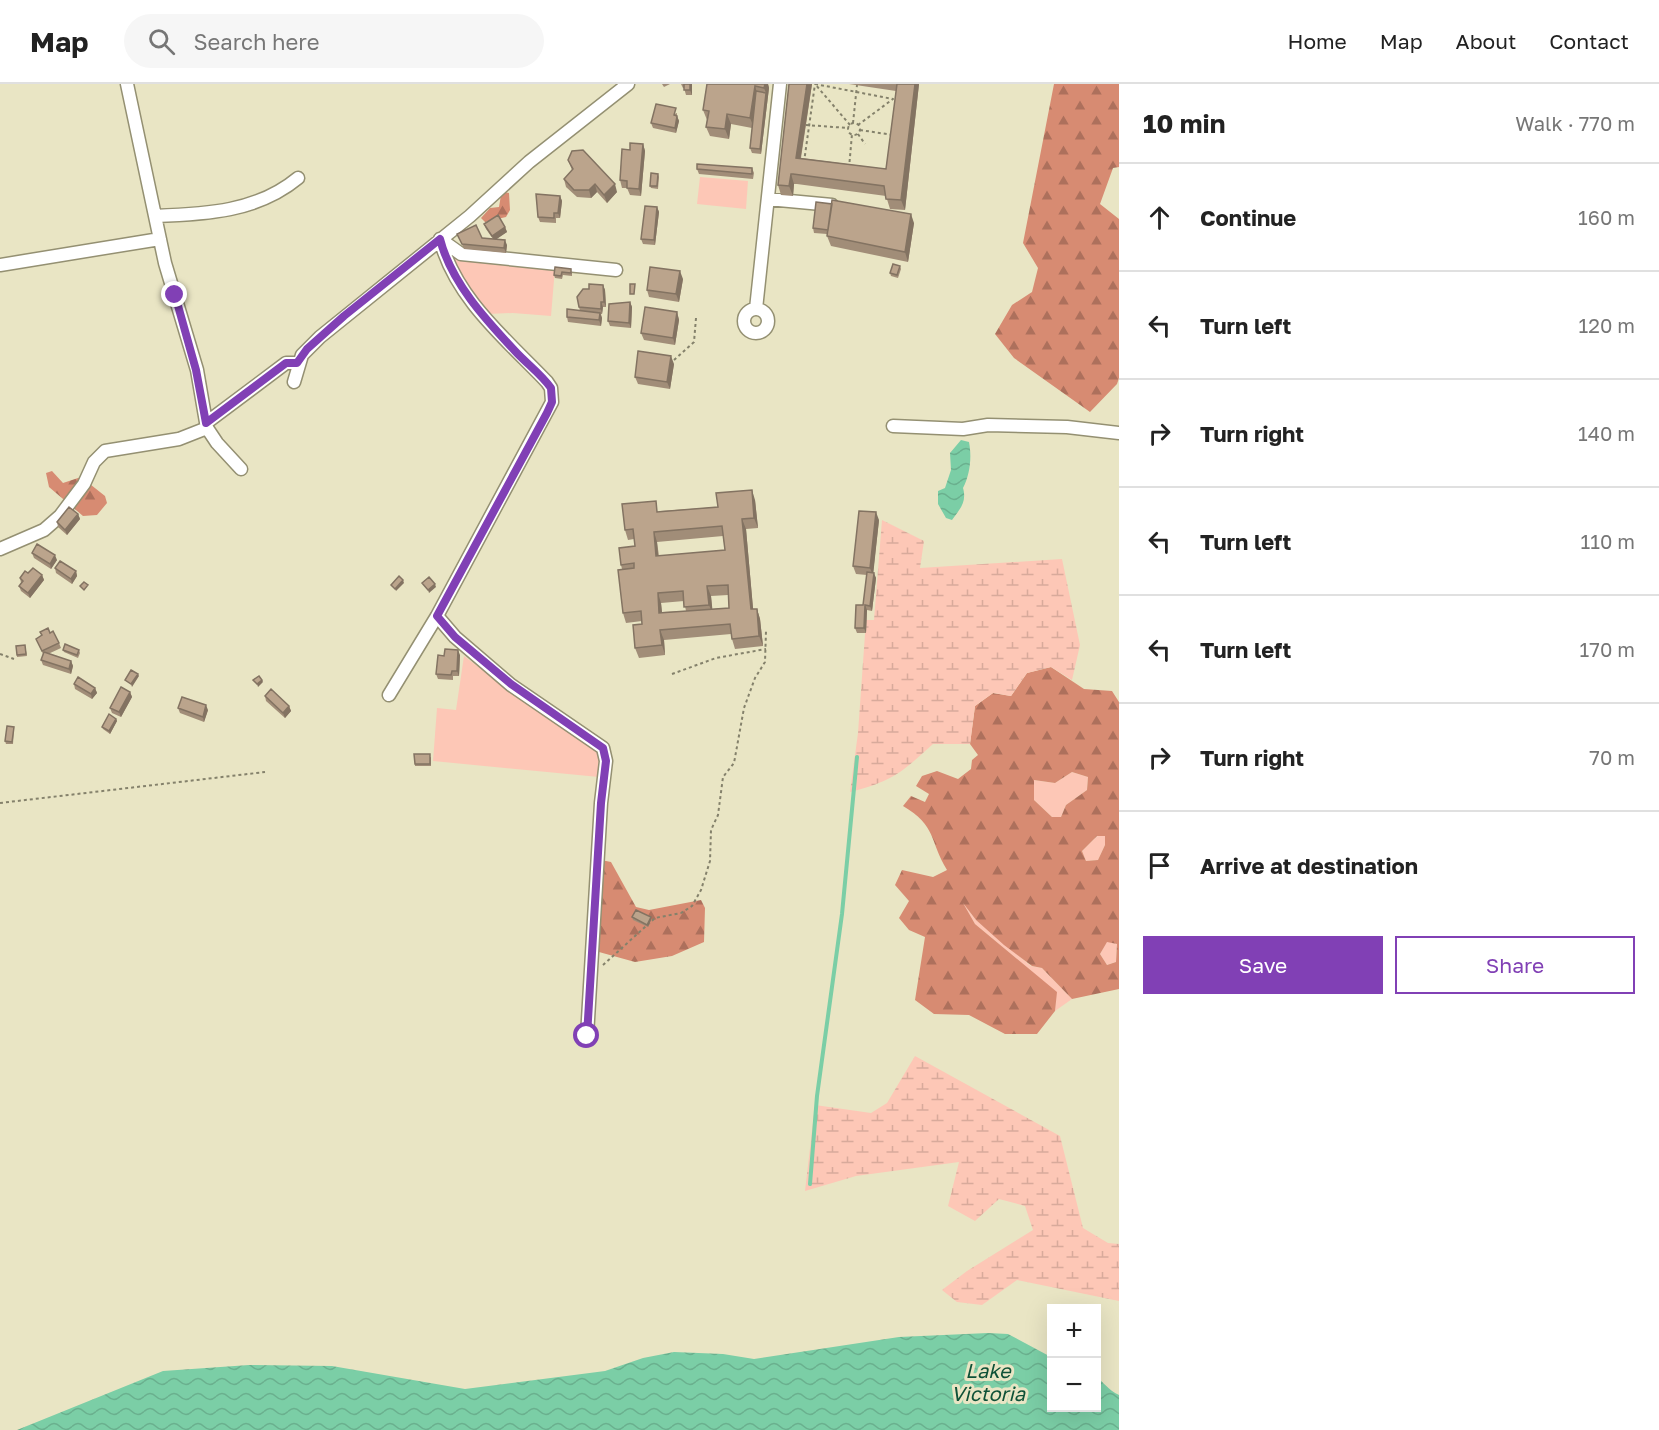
<!DOCTYPE html>
<html lang="en">
<head>
<meta charset="utf-8">
<style>
  :root { --surface:#fff; --page:#f6f6f6; --text:#222; --muted:#767676; --line:#e0e0e0; --accent:#8140b5 }
  body { margin:0; font-family:"Golos Text",sans-serif; background:var(--page); color:var(--text) }
  .controls { position:absolute; right:18px; bottom:18px; display:grid; overflow:hidden; border-radius:0px; box-shadow:0 6px 24px #0002 }
  .controls button { width:54px; height:54px; display:grid; place-items:center; padding:0; border:0; border-bottom:2px solid var(--line); background:var(--surface); color:var(--text); font:30px sans-serif }
  .stop { position:absolute; width:18px; height:18px; margin:-14px; border:4px solid #8140b5; border-radius:50%; background:#fff }
  .stop.end { background:#8140b5; border-color:#fff; box-shadow:0 2px 6px #0008 }
  .list { margin:0; padding:0; list-style:none }
  h2 { display:flex; justify-content:space-between; align-items:center; height:78px; margin:0; padding:0 24px; font-size:26px }
  h2 small { font-size:20px; font-weight:400; color:var(--muted) }
  .list li { display:grid; grid-template-columns:39px 1fr auto; gap:18px; align-items:center; box-sizing:border-box; height:108px; padding:0 24px; border-top:2px solid var(--line) }
  .list b { display:block; font-size:22px; white-space:nowrap }
  .list em { font-size:20px; font-style:normal; color:var(--muted) }
  .actions { display:flex; gap:12px; padding:18px 24px }
  .actions a { flex:1; padding:14px 0; border:2px solid var(--accent); border-radius:0px; text-align:center; font-size:21px; color:var(--accent) }
  .actions .main { background:var(--accent); color:#fff }
  .icon { flex:none; width:33px; height:33px; fill:none; stroke:currentColor; stroke-width:2; stroke-linecap:round; stroke-linejoin:round }
  .map { position:relative; flex:none; width:1119px; height:1346px; overflow:hidden }
  header { display:flex; align-items:center; gap:36px; box-sizing:border-box; height:84px; padding:0 30px; background:var(--surface); border-bottom:2px solid var(--line) }
  header strong { font-size:28px }
  nav { display:flex; gap:33px; margin-inline-start:auto; font-size:21px }
  .search { width:420px; height:54px; background:var(--page); display:flex; align-items:center; gap:15px; box-sizing:border-box; padding:0 21px; border-radius:33px; color:var(--muted); font-size:22px }
  main { display:flex }
  aside { flex:1; background:var(--surface) }
  .map>svg:first-child { display:block }
</style>
</head>
<body>
<header>
<strong>Map</strong>
<div class="search"><svg class="icon" aria-label="search" viewBox="0 0 24 24"><circle cx="10" cy="10" r="6"/><path d="M15 15l6 6"/></svg>Search here</div>
<nav><a>Home</a><a>Map</a><a>About</a><a>Contact</a></nav>
</header>
<main>
<div class="map">
<svg width="1119" height="1346" viewBox="0 0 1119 1346">
  <defs>
    <pattern id="forest-firs" width="22" height="20" patternUnits="userSpaceOnUse" patternTransform="scale(1.5)"><rect width="22" height="20" fill="#d78b72"/><path d="M5 1l3.5 6h-7zM16 11l3.5 6h-7z" fill="#ad705c"/></pattern>
    <pattern id="wetland-marsh" width="20" height="14" patternUnits="userSpaceOnUse" patternTransform="scale(1.5)"><rect width="20" height="14" fill="#fdc7b6"/><path d="M1 5h8M5 5V1M11 12h8M15 12V8" fill="none" stroke="#d8aa9b"/></pattern>
    <pattern id="water-waves" width="16" height="10" patternUnits="userSpaceOnUse" patternTransform="scale(1.5)"><rect width="16" height="10" fill="#7bcea6"/><path d="M0 5q4-4 8 0t8 0" fill="none" stroke="#6ab08e"/></pattern>
  </defs>
  <rect width="100%" height="100%" fill="#e9e5c4"/>
  <path fill="#fdc7b6" d="M700 93 748 97 746 125 697 120Z
    M449 167 555 184 551 232 513 229 487 230 463 198Z
    M464 572 523 617 601 668 599 693 433 677 437 624 456 626Z
    M1072 688 1088 693 1087 706 1066 721 1061 733H1052L1034 716V696L1055 699Z
    M1097 752H1106L1105 761 1098 776 1086 777 1082 767Z
    M958 812 976 836 1031 882 1042 884 1072 915 1055 927 1056 908 975 840Z
    M1107 857 1117 860 1116 878 1107 881 1100 870Z"/>
  <path fill="url(#forest-firs)" fill-rule="evenodd" d="M1054 0H1119V83L1113 84 1100 120 1119 135V294L1117 300 1090 328 1014 274 995 250 1012 221 1032 208 1038 184 1023 159Z
    M504 108 509 109 510 126 506 133 485 138 481 134 490 124 499 123 501 111Z
    M52 387 63 399 81 393 105 412 107 419 97 431 83 432 49 403 46 389Z
    M1051 583 1084 605 1112 607 1119 618V905L1072 915 1042 884 1032 882 1004 861 976 836 963 819 975 840 1057 908 1055 927 1037 950H1005L969 931 934 930 915 916 925 853 909 846 899 834 909 817 895 801 902 786 933 793 947 786C929 756 937 742 903 722L911 712 925 718 929 710 916 702 922 692 937 687 958 695 971 685 972 676 978 671 970 660 975 622 993 609 1011 612 1027 589ZM1072 688 1088 693 1087 706 1066 721 1061 733H1052L1034 716V696L1055 699ZM1097 752H1105V761L1098 776 1086 777 1082 767ZM1107 858 1117 860 1116 878 1107 881 1100 870Z
    M601 776 611 778 636 823 649 826 701 816 705 824 704 858 672 872 635 878 599 868Z"/>
  <path fill="url(#wetland-marsh)" d="M882 436 924 457 920 484 1062 475 1080 561 1072 596 1051 583 1027 589 1011 612 993 609 975 622 970 660H933C901 689 893 697 850 708L858 649 866 536H874Z
    M915 972 1060 1052 1083 1144 1108 1159 1119 1160V1217L1017 1196 982 1221 957 1218 942 1206 967 1187 1033 1146 1025 1122 999 1115 975 1137 948 1122 959 1078 856 1092 805 1107 815 1021 871 1029 887 1019Z"/>
  <path fill="url(#water-waves)" d="M961 356 969 358C972 373 970 391 963 404 967 418 960 425 952 436L946 434 938 420V407L945 404 951 386 950 369Z
    M988 1249 1008 1250 1051 1273 1052 1324H1096L1097 1294C1103 1297 1108 1306 1119 1311V1346H17L163 1287 249 1281 332 1282 465 1305 605 1287 643 1274 674 1268 723 1270 754 1275 899 1253Z"/>
  <g fill="none" stroke-linecap="round" stroke-linejoin="round">
    <path stroke="#7bcea6" stroke-width="4" d="M810 1100 817 1012 842 830 857 673"/>
    <defs>
      <path id="minor" d="M127 0 165 179 197 286 207 344 217 359 241 385
        M768 115 832 121
        M155 132C206 130 257 128 298 94
        M440 155 461 170 616 186
        M0 181 160 155
        M744 237a12 12 0 1 1 24 0a12 12 0 1 1-24 0Z
        M756 225 780 0
        M294 298 302 271 320 253 470 132 529 78 628 0
        M206 339 286 279H297
        M893 342 963 345 988 341 1067 343 1119 349
        M0 465 44 446 60 432 84 400 94 378 105 367 179 355 207 344
        M437 532 455 553 511 601 603 664 606 677 601 719 587 952
        M389 611 437 532 552 318 551 304 547 298C507 256 455 214 440 155"/>
    </defs>
    <use href="#minor" stroke="#949072" stroke-width="15"/>
    <path stroke="#84816b" stroke-width="2" stroke-dasharray="3 3" stroke-linecap="butt" d="M853 39 857 1
      M848 45a6 6 0 1 1 12 0a6 6 0 1 1-12 0Z
      M806 41 848 44
      M850 41 815 0 893 15 858 41
      M860 46 893 51
      M858 50 865 60
      M804 78 815 0
      M849 84 852 50
      M674 276 694 258 696 234
      M0 570 14 575
      M672 590 716 574 766 565
      M0 719 265 688
      M603 881 655 834 681 829 692 822 701 806 710 777 711 746 718 731 723 693 734 679 744 624 755 594 765 578 766 547"/>
    <use href="#minor" stroke="#fff" stroke-width="12"/>
  </g>
  <path fill="#a18d78" fill-rule="evenodd" d="M662 0H670L664 3Z
    M681 0H692V11H686L684 4H683Z
    M707 0H768L769 4 761 70 752 69 750 64 752 44 731 40 729 55 710 52 706 43 707 36 703 26Z
    M789 0H812L801 74 886 85 896 7 849 0H919L905 126 890 125 886 112 797 100H794L793 112 781 111 778 101Z
    M677 29V32L679 37 676 49 653 44 651 39Z
    M643 60 645 67 641 112 630 111 627 104H622L620 96 630 66Z
    M568 76 617 108 607 119 597 108 591 114 577 113 566 103 564 95 572 86Z
    M752 84 754 89 753 95 699 90 697 85Z
    M658 90 659 93 658 105 651 104 650 102Z
    M560 112 562 117 560 134H556V139L540 138 538 133Z
    M657 123 659 128 655 161 643 160 641 155Z
    M914 139 908 178 831 162 827 152V150L814 149 813 144Z
    M484 140 505 143 507 148 495 155 507 161 506 169 464 165 457 150 493 155 486 145Z
    M900 182 901 185 898 194 891 192 890 189Z
    M555 183 572 188V192L563 191 562 195 555 194 554 191Z
    M683 195 679 218 649 213 647 206Z
    M603 201 605 206 606 223H603L602 230H601L602 234 601 242 568 238 567 233 580 227 579 223 589 205Z
    M630 218 632 223 631 244 610 242 608 237Z
    M677 228 679 236 675 261 644 256 641 249Z
    M674 280 670 305 638 300 635 293Z
    M755 416 758 444 746 445 753 525H757L760 535 763 562 735 565 732 555 731 550 664 556 665 571 639 574 635 564 642 540V537L626 539 623 529 622 485 621 481 635 462 634 455 628 456 625 446 660 427 718 423ZM723 452 725 466 659 472 657 458ZM728 511 729 524 712 525 711 512ZM684 517 686 527 662 528 661 519Z
    M78 430 80 435 67 451 58 443 57 438Z
    M879 436 873 489 876 494 872 527 867 526 866 549H857L855 544 863 521 867 491 856 490 853 482Z
    M32 469 57 476 51 485 34 474Z
    M55 484 76 487 77 492 72 500 56 489Z
    M28 489 42 491 44 496 30 514 21 507 19 502 21 499 20 494Z
    M40 548 50 549 59 559 61 564 48 570 71 577 73 582 71 590 43 581 41 576 43 570 36 555 42 552Z
    M25 561 27 572 17 573V571Z
    M63 566H79L80 569 78 574 64 568Z
    M460 571 459 592H453V596L438 595 436 590 444 572Z
    M74 600 95 604 97 609 92 615 75 605Z
    M130 608 132 613 121 633 112 629 110 624Z
    M265 612 289 622 291 627 285 634 266 617Z
    M178 624 208 626 204 638 180 629Z
    M116 635 117 637 110 650 103 645 102 643Z
    M14 643V645L13 660H6L5 657Z
    M431 673V682H415V680Z
    M632 833H651V836L648 843 633 836Z"/>
  <path fill="#837362" d="M690 0H692V11L690 6Z
    M765 0H768L769 4 761 70 760 65 766 9 764 4Z
    M807 0H812L799 84 796 74Z
    M915 0H919L905 126 901 116Z
    M755 2 758 12 754 44 750 34Z
    M727 30 731 40 729 55 725 45Z
    M677 32 679 37 676 49 675 44Z
    M643 60 645 67 641 112 639 105Z
    M791 90 794 100 793 112 789 102Z
    M595 100 597 108 591 114 589 106Z
    M615 100 617 108 607 119 604 111Z
    M560 112 562 117 560 134 558 129Z
    M657 123 659 128 655 161 654 156Z
    M911 130 914 139 908 178 905 168Z
    M505 143 507 148 494 157 492 152Z
    M505 156 507 161 506 169 504 164Z
    M680 187 683 195 679 218 676 210Z
    M603 201 605 206 606 223 604 218Z
    M601 218 603 223 602 230 601 225Z
    M630 218 632 223 631 244 629 239Z
    M677 228 679 236 675 261 673 254Z
    M600 229 602 234 601 242 599 236Z
    M671 272 674 280 670 305 667 298Z
    M752 406 755 416 758 444 754 434Z
    M876 428 879 436 873 492 870 484Z
    M78 430 80 435 67 451 65 446Z
    M742 435 746 445 754 535 751 525Z
    M654 448 657 458 659 482 656 472Z
    M55 471 57 476 51 485 50 480Z
    M76 487 77 492 72 500 71 495Z
    M874 489 876 494 872 527 870 522Z
    M42 491 44 496 30 514 28 509Z
    M403 496 404 499 396 507 395 505Z
    M435 500 436 503 429 509 428 506Z
    M707 502 711 512 713 531 709 521Z
    M658 509 661 519 663 539 659 529Z
    M865 521 867 526 866 549 864 544Z
    M757 525 760 535 763 562 759 552Z
    M660 546 664 556 665 571 662 561Z
    M458 566 460 571 459 592 457 587Z
    M71 577 73 582 71 590 69 585Z
    M138 590 139 592 132 603 131 600Z
    M262 596 263 598 258 603 257 600Z
    M95 604 97 609 92 615 91 610Z
    M130 608 132 613 121 633 119 628Z
    M206 621 208 626 204 638 203 633Z
    M289 622 291 627 285 634 283 629Z
    M116 635 117 637 110 650 109 647Z
    M651 833V836L648 843 647 841Z"/>
  <path fill="#bba48c" stroke="#837362" stroke-width="1.5" fill-rule="evenodd" d="M684 0H690V6H684Z
    M707 0H765L764 4 755 2 750 34 727 30 725 45 706 43 709 27 703 26Z
    M789 0H807L796 74 886 85 897 0H915L901 116 886 115 884 102 793 90H791L789 102 778 101Z
    M756 7 766 9 760 65 750 64Z
    M656 20 676 24 674 31 677 32 675 44 651 39Z
    M630 59 643 60 639 105 627 104V97L620 96 622 65 630 66Z
    M583 66 615 100 604 111 595 100 589 106H574L564 95 573 85 568 76 572 67Z
    M697 80 752 84V90L697 85Z
    M651 89 658 90 657 102H650Z
    M536 110 560 112 558 129H554V134L538 133Z
    M832 116 911 130 905 168 827 152Z
    M816 118 832 120 828 146 813 144Z
    M645 122 657 123 654 156 641 155Z
    M498 131 505 143 492 152 484 140Z
    M476 141 482 154 505 156 504 164 462 160 457 150Z
    M893 180 900 182 897 191 890 189Z
    M555 183 571 185V189L562 188 561 192 554 191Z
    M650 183 680 187 676 210 647 206Z
    M589 200 603 201 604 218H601V225L579 223 577 213 583 205H589Z
    M630 200H635L634 210H630Z
    M630 218 629 239 608 237 609 220Z
    M645 223 677 228 673 254 641 249Z
    M567 225 600 229 599 236 567 233Z
    M638 267 671 272 667 298 635 293Z
    M752 406 754 434 742 435 751 525H757L759 552 732 555 730 540 660 546 662 561 635 564 633 541 642 540 641 527 623 529 618 486 634 484V479L621 481 619 464 635 462 633 445 625 446 622 420 656 417 657 428 718 423 716 409ZM722 442 725 466 656 472 654 448ZM728 501 729 524 659 529 658 509 683 507 684 523 709 521 707 502Z
    M69 423 78 430 65 446 57 438Z
    M859 427 876 428 870 484 853 482Z
    M37 460 55 471 50 480 32 469Z
    M60 477 76 487 71 495 55 484Z
    M33 484 42 491 28 509 19 502 23 497 20 494 25 487 28 489Z
    M867 488 874 489 870 522 865 521 864 544H855L856 521H863Z
    M399 492 403 496 395 505 391 501Z
    M429 493 435 500 428 506 422 499Z
    M84 498 88 501 84 506 80 502Z
    M48 544 50 549 53 547 59 559 42 567 36 555 42 551 40 548Z
    M65 560 79 566 77 571 63 566Z
    M25 561 26 570 17 571 16 562Z
    M445 565 458 566 457 587H452L451 591 436 590 438 571 444 572Z
    M44 568 71 577 69 585 41 576Z
    M131 586 138 590 131 600 125 596Z
    M259 592 262 596 257 600 253 596Z
    M78 593 95 604 91 610 74 600Z
    M121 603 130 608 119 628 110 624Z
    M271 605 289 622 283 629 265 612Z
    M182 613 206 621 203 633 178 624Z
    M109 630 116 635 109 647 102 643Z
    M7 642 14 643 12 658 5 657Z
    M414 670H430V680H415Z
    M636 826 651 833 647 841 632 833Z"/>
  <g fill="none" stroke-linecap="round" stroke-linejoin="round">
    <path stroke="#8140b5" stroke-width="8" d="M175 211 196 286 206 339 286 279H297L307 265 344 232 440 155C451 198 485 235 515 267 527 280 541 290 551 304L552 318 547 329 437 532 455 553 511 600 603 664 606 677 601 719 587 952"/>
  </g>
  <g text-anchor="middle" stroke-width="6" stroke-linejoin="round" paint-order="stroke">
    <g font-size="20" font-style="italic" fill="#0e5137" stroke="#e9e5c4">
      <text x="988" y="1294">Lake<tspan x="988" dy="23">Victoria</tspan></text>
    </g>
  </g>
</svg>
<div class="controls">
<button>+</button>
<button>−</button>
</div>
<div class="stop" style="left:587px;top:952px"></div>
<div class="stop end" style="left:175px;top:211px"></div>
</div>
<aside>
<h2>10 min<small>Walk · 770 m</small></h2>
<ul class="list">
<li><svg class="icon" aria-label="ahead" viewBox="0 0 24 24"><path d="M12 20V5M6 11l6-6 6 6"/></svg><div><b>Continue</b></div><em>160 m</em></li>
<li><svg class="icon" aria-label="left" viewBox="0 0 24 24"><path d="M17 20v-9H6M10 6l-5 5 5 5"/></svg><div><b>Turn left</b></div><em>120 m</em></li>
<li><svg class="icon" aria-label="right" viewBox="0 0 24 24"><path d="M7 20v-9h11M14 6l5 5-5 5"/></svg><div><b>Turn right</b></div><em>140 m</em></li>
<li><svg class="icon" aria-label="left" viewBox="0 0 24 24"><path d="M17 20v-9H6M10 6l-5 5 5 5"/></svg><div><b>Turn left</b></div><em>110 m</em></li>
<li><svg class="icon" aria-label="left" viewBox="0 0 24 24"><path d="M17 20v-9H6M10 6l-5 5 5 5"/></svg><div><b>Turn left</b></div><em>170 m</em></li>
<li><svg class="icon" aria-label="right" viewBox="0 0 24 24"><path d="M7 20v-9h11M14 6l5 5-5 5"/></svg><div><b>Turn right</b></div><em>70 m</em></li>
<li><svg class="icon" aria-label="arrive" viewBox="0 0 24 24"><path d="M6 21V4h12l-3 4 3 4H6"/></svg><div><b>Arrive at destination</b></div></li>
</ul>
<div class="actions"><a class="main">Save</a><a>Share</a></div>
</aside>
</main>
</body>
</html>
